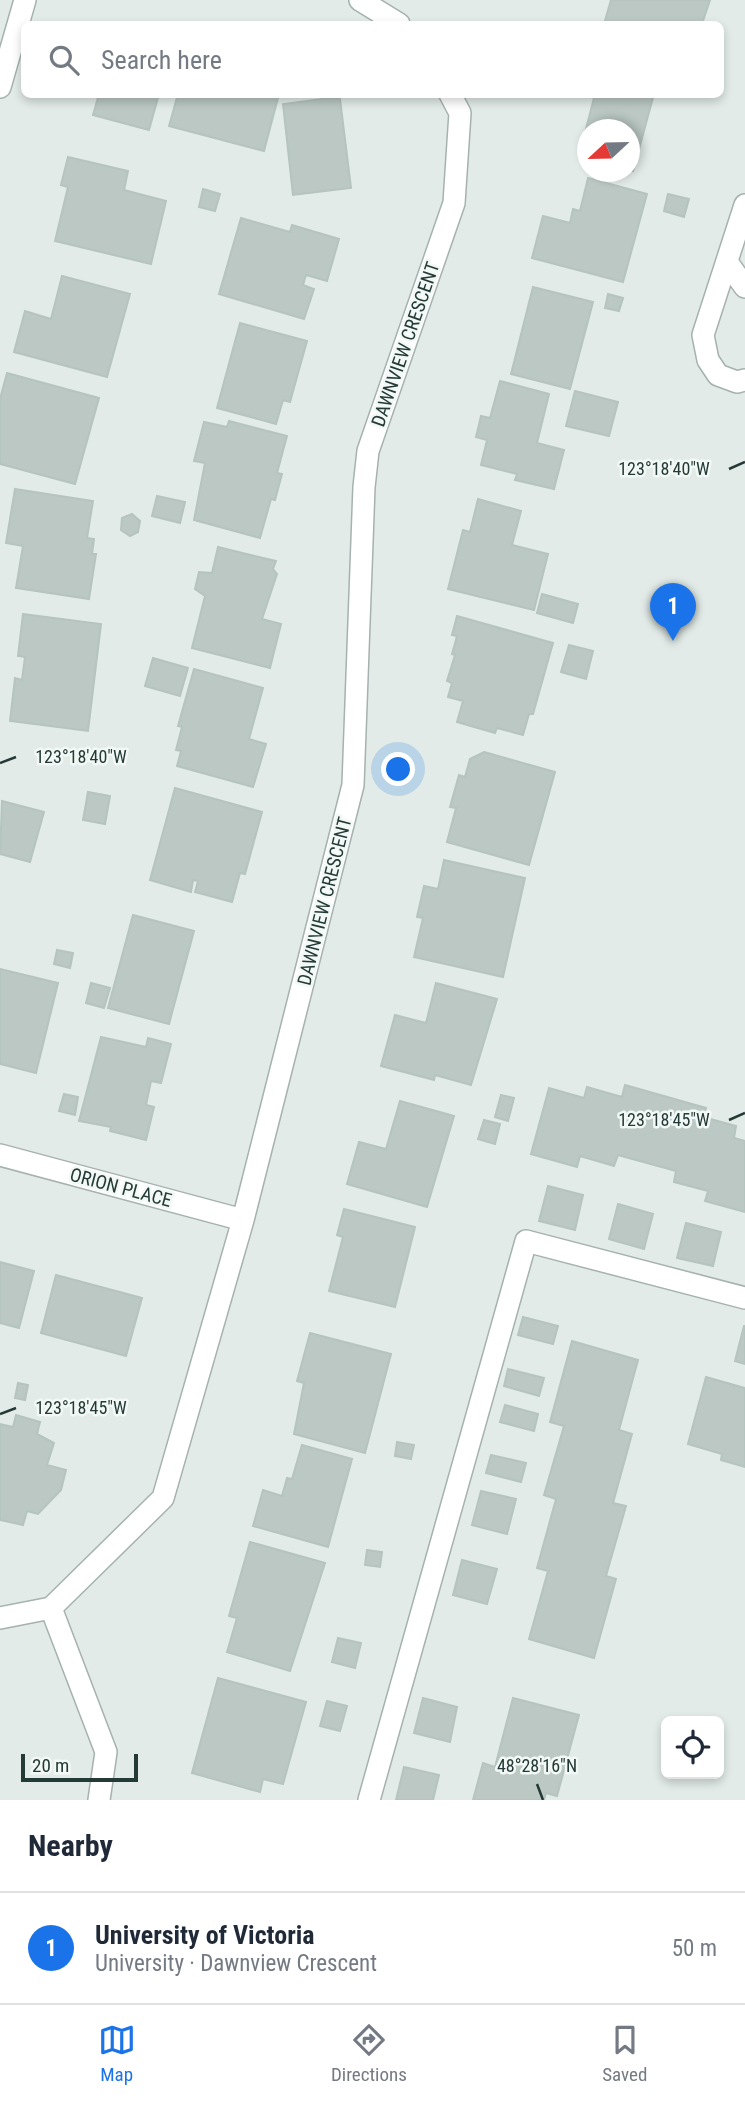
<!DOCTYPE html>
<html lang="en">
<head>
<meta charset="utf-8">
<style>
  :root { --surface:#fff; --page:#f2f2f3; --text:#1f2937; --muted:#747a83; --line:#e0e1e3; --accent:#1a73e8 }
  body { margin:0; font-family:"Roboto Condensed",sans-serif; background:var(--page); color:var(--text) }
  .controls { position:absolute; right:21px; bottom:21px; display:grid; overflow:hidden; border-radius:10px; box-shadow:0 4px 10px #0003 }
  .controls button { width:63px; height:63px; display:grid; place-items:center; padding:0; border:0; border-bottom:2px solid var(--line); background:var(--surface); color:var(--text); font:35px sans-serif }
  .compass { position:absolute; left:577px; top:119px; width:63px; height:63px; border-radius:50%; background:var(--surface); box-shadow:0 4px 10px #0003; rotate:248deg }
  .scale { position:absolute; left:21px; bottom:18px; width:117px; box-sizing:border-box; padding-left:7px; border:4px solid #243a36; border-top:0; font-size:19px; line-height:24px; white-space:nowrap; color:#243a36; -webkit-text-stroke:5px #f2f8f5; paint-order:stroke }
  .you { position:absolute; left:399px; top:770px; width:24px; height:24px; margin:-18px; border:5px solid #fff; border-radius:50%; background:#1a73e8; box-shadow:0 0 0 10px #1a73e833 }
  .badge { display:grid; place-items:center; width:46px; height:46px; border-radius:50%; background:var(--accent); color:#fff; font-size:23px; font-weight:700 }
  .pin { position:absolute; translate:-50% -58px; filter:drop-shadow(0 2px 4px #0008) }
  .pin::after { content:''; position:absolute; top:37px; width:24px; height:21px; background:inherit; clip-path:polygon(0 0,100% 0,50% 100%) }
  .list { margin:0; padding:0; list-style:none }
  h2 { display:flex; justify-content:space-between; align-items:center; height:91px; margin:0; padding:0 28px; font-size:30px }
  h2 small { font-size:23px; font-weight:400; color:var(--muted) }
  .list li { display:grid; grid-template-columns:46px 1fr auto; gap:21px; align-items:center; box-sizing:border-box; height:112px; padding:0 28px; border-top:2px solid var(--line) }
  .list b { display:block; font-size:26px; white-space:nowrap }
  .list p { margin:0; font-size:23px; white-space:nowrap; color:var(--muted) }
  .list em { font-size:23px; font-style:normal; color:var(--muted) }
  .icon { flex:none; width:38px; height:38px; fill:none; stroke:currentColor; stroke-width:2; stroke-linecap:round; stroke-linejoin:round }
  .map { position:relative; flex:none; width:745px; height:1800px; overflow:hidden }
  .search { position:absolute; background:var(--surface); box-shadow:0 4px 10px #0003; left:21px; right:21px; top:21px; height:77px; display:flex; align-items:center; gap:18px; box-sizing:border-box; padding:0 24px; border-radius:10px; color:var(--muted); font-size:26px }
  .sheet { height:203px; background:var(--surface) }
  nav { display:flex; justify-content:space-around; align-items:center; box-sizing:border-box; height:98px; border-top:2px solid var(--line); background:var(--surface); font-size:19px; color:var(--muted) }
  nav a { display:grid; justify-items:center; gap:4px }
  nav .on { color:var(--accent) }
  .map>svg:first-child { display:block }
</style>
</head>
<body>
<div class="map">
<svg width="745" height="1800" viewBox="0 0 745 1800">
  <rect width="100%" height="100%" fill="#e2ebe8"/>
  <path fill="#bbc8c4" stroke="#b5c4bf" stroke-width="2" d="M611 0H710L702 24H604Z
    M99 94H159L149 130 93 115Z
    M178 94H279L264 151 169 126Z
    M595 94H654L633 171 630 170V130H588V158L579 156Z
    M330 98 340 99 351 188 293 195 283 104Z
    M68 157 128 171 124 190 166 201 151 264 55 241 68 187 61 185Z
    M588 178 647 194 623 282 532 258 543 216 570 223 573 209 580 211Z
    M203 189 220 194 215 211 199 207Z
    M668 194 689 199 684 217 664 211Z
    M241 218 290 232 292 225 339 239 327 281 306 275 303 285 314 289 304 319 219 294Z
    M62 276 130 294 107 377 14 352 25 311 51 319Z
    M533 287 593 302 570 389 511 374Z
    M608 294 623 298 619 311 605 308Z
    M240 323 307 341 290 402 283 400 276 424 217 408Z
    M7 373 99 398 75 484 0 464V399Z
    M500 381 549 394 537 443 564 450 554 489 515 480 517 474 481 465 487 440 476 437 481 416 490 418Z
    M575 391 618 402 609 436 566 426Z
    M229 421 287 436 277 473 282 474 275 500 271 499 260 538 194 520 205 463 194 461 204 422 227 427Z
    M15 489 93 501 87 538 94 539 92 554H96L89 599 16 588 23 546 6 543Z
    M157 496 185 502 180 523 152 516Z
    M478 499 521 511 512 545 548 554 534 610 448 589 463 530 470 532Z
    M132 514 140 521 138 532 130 536 121 530 122 518Z
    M218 547 276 561 273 569 277 574 262 619 281 624 270 668 192 648 205 596 195 589 199 572 212 573Z
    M542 594 578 604 573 623 537 613Z
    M23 614 101 624 88 731 10 721 15 678 22 680 25 657 18 656Z
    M457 616 553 643 533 714H529L523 735 497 728 495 733 457 722 463 701 448 697 452 683 447 681 455 655 452 654 457 636 452 635Z
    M569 645 593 651 586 679 561 672Z
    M153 658 188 668 180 696 145 686Z
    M194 669 263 688 249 739 266 744 253 787 177 766 181 751 176 750 182 727 178 726Z
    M484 752 555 772 529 865 447 842 456 808 450 807 459 775 465 777 470 759Z
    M175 788 262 812 245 874 240 873 232 902 195 892 198 881 193 880 191 892 150 880Z
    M88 792 110 796 105 824 83 820Z
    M2 801 44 812 30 862 0 854Z
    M444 860 525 878 503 977 414 957 423 918 417 917 424 886 438 889Z
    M133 915 194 931 169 1024 108 1008Z
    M57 950 73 953 70 968 54 964Z
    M0 969 58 983 36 1073 0 1064Z
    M91 983 110 988 104 1008 86 1003Z
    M436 983 497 999 471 1085 435 1075 434 1080 381 1066 395 1015 426 1023Z
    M101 1037 146 1047 148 1038 171 1044 161 1083 151 1081 146 1105 154 1107 146 1140 110 1131 111 1127 79 1121Z
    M625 1085 706 1108 703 1117 736 1126 734 1138 745 1141V1212L705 1201 708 1191 674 1182 676 1171 618 1155 614 1166 580 1156 577 1167 531 1154 549 1088 584 1098 587 1087 622 1097Z
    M64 1094 78 1097 75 1115 59 1111Z
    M501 1095 514 1098 508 1121 495 1117Z
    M400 1101 454 1116 427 1207 347 1184 359 1142 386 1149Z
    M484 1120 500 1124 495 1144 478 1139Z
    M548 1186 583 1195 575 1230 539 1221Z
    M618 1204 653 1214 644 1249 609 1239Z
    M344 1209 415 1227 395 1307 329 1291 343 1237 337 1235Z
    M686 1223 721 1232 713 1266 677 1258Z
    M0 1262 34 1271 19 1328 0 1323Z
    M56 1275 142 1298 126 1356 41 1333Z
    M523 1317 558 1326 553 1344 518 1335Z
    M744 1326H745V1364L735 1361Z
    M310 1333 391 1354 365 1453 294 1434 304 1383 297 1381Z
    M572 1341 638 1360 619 1430 632 1434 613 1503 626 1506 606 1576 616 1579 594 1658 529 1639 548 1571 537 1568 556 1499 544 1495 564 1426 550 1422Z
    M508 1369 544 1378 539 1396 504 1386Z
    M706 1377 745 1388V1467L721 1460 722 1454 688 1444Z
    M18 1383 28 1385 25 1400 15 1398Z
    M505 1405 538 1414 534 1431 500 1422Z
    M16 1415 40 1422 37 1434 54 1443 47 1465 66 1470 61 1490 38 1514 27 1511 23 1525 0 1520V1424L13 1427Z
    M397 1442 414 1445 411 1459 395 1456Z
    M302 1445 352 1459 328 1547 253 1526 263 1490 282 1496 287 1478 292 1479Z
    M491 1455 526 1463 521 1482 486 1473Z
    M481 1491 516 1499 507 1534 472 1525Z
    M250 1542 325 1563 290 1671 227 1652 237 1618 229 1616Z
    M367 1550 382 1552 380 1567 365 1565Z
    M462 1560 497 1569 487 1604 453 1595Z
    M338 1638 361 1643 355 1668 332 1662Z
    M218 1678 306 1702 283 1784 263 1779 260 1792 192 1773Z
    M423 1698 457 1707 450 1742 414 1733Z
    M513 1698 579 1715 557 1796 546 1793 544 1800H473L483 1763 495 1767Z
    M327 1701 347 1706 340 1731 320 1726Z
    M404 1767 439 1775 433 1800H396Z"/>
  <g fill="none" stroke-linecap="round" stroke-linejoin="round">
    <defs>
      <path id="service" d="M745 205 703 335 708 360 718 375 737 382 745 380
        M727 262 745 287
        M369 1800 526 1241 745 1298"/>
      <path id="minor" d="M360 0 399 24
        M0 87 25 0
        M0 1155 243 1220
        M51 1608 106 1752 99 1800
        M0 1618 51 1608 163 1498 243 1220 353 785 364 487 368 451 454 203 460 113 450 94"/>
    </defs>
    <use href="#service" stroke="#a5b2af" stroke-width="24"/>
    <use href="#minor" stroke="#a5b2af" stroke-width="24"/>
    <use href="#service" stroke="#fff" stroke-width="21"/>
    <use href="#minor" stroke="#fff" stroke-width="21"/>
  </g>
  <path fill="none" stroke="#243a36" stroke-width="2.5" d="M729 469 745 462M0 763 16 757M729 1120 745 1113M0 1414 16 1408M537 1784 543 1800"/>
  <g text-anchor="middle" stroke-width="5" stroke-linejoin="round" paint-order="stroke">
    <g font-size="19" fill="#243a36" stroke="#f2f8f5">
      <text transform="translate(405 344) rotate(-71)" y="7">DAWNVIEW CRESCENT</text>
      <text transform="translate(324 901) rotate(-76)" y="7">DAWNVIEW CRESCENT</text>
      <text transform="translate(121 1187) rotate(15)" y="7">ORION PLACE</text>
    </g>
  </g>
  <g font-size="18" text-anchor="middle" fill="#243a36" stroke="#f2f8f5" stroke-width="5" stroke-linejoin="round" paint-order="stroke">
    <text x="664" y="475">123°18'40"W</text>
    <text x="81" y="763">123°18'40"W</text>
    <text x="664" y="1126">123°18'45"W</text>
    <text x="81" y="1414">123°18'45"W</text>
    <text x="537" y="1772">48°28'16"N</text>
  </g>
</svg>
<div class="controls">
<button><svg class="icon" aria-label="locate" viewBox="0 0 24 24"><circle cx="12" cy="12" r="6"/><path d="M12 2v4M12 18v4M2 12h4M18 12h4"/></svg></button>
</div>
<svg class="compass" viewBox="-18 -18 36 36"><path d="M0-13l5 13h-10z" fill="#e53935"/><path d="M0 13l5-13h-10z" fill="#747a83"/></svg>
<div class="scale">20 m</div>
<div class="you"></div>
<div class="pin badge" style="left:673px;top:641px">1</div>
<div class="search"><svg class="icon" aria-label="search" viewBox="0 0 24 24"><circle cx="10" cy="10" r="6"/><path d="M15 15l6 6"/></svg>Search here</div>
</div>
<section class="sheet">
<h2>Nearby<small></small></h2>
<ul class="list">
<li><span class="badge">1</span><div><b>University of Victoria</b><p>University · Dawnview Crescent</p></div><em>50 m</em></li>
</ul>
</section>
<nav>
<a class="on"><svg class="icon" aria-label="map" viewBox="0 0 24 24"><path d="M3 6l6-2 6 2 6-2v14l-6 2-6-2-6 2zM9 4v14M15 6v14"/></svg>Map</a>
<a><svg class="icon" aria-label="directions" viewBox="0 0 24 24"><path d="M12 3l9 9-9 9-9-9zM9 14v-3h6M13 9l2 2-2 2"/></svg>Directions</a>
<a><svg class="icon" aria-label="saved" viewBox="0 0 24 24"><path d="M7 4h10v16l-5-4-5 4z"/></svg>Saved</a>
</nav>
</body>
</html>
